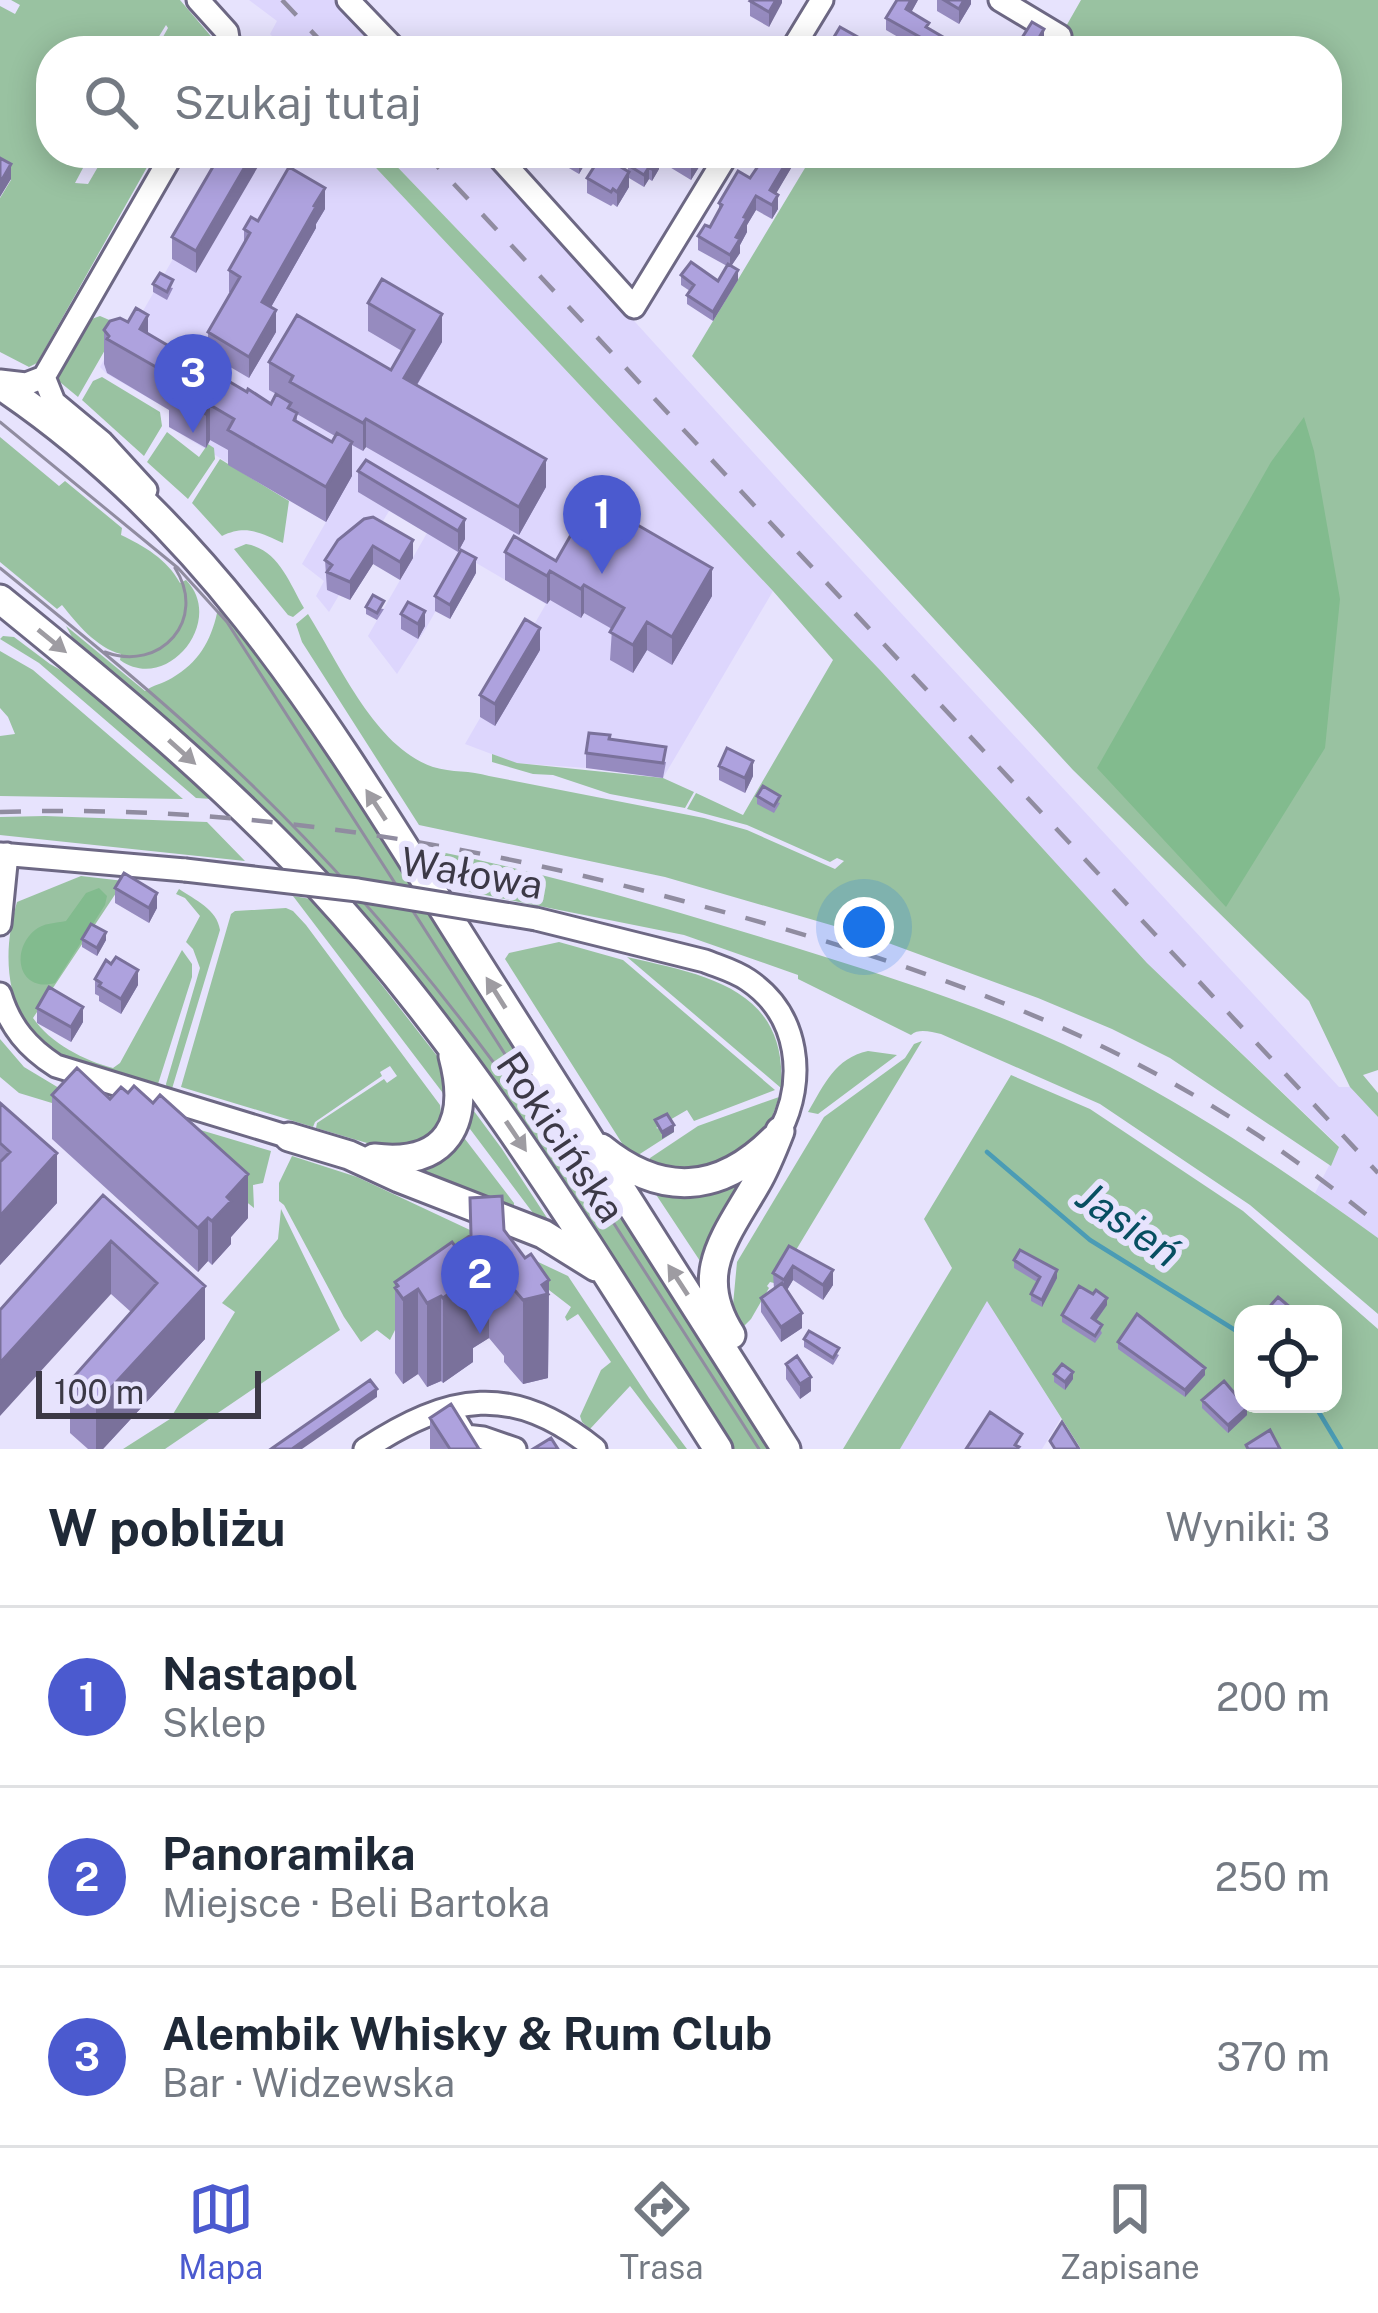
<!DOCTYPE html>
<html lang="pl">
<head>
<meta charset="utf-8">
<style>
  :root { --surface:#fff; --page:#f2f2f3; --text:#1f2937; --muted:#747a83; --line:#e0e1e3; --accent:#4b5acf }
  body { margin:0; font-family:"Public Sans",sans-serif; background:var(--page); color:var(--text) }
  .controls { position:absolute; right:36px; bottom:36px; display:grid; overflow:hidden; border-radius:24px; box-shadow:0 6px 30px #0003 }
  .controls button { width:108px; height:108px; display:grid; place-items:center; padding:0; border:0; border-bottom:3px solid var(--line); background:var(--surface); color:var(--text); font:60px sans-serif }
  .scale { position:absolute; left:36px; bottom:30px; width:225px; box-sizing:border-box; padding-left:12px; border:6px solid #3c3946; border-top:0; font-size:33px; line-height:42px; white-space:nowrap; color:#3c3946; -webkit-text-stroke:9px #e7e3fd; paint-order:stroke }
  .you { position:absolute; left:864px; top:927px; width:42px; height:42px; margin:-30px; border:9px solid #fff; border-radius:50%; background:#1a73e8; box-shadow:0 0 0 18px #1a73e833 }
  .badge { display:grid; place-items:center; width:78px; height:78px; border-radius:50%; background:var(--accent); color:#fff; font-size:39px; font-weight:700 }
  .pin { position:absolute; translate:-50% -99px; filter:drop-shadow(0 3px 6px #0008) }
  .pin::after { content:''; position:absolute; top:63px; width:42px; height:36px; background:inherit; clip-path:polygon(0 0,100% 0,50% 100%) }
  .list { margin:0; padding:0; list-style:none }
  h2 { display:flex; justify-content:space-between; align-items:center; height:156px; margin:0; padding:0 48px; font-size:51px }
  h2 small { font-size:39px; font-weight:400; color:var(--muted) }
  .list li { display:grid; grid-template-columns:78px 1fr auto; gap:36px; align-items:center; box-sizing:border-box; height:180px; padding:0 48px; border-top:3px solid var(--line) }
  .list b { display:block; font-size:45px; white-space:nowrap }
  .list p { margin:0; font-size:39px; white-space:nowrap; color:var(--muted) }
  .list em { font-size:39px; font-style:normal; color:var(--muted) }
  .icon { flex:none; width:66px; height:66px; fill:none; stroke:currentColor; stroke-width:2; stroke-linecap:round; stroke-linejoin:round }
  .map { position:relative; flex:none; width:1378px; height:1449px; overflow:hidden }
  .search { position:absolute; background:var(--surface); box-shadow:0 6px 30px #0003; left:36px; right:36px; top:36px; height:132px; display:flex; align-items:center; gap:30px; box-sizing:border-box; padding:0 42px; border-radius:48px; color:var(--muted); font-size:45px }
  .sheet { height:696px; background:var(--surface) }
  nav { display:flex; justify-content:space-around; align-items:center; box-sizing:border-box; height:168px; border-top:3px solid var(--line); background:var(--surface); font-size:33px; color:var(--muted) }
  nav a { display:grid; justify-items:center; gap:6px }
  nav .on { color:var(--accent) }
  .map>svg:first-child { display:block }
</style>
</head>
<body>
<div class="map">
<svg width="1378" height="1449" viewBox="0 0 1378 1449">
  <rect width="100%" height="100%" fill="#e7e3fd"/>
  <path fill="#ddd6fd" d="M249 0H334L384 51H286L270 34 277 21Z
    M234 153H362L773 591 663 778 587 768 515 763 465 744 546 604 466 557 425 630 397 674 368 636 427 533 389 511 329 612 316 596 324 581 302 564 326 522 169 427 176 414 107 374 100 367 119 332 128 337Z
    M384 153H482L790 493 1339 1087H1350L1378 1117V1238L1315 1193 1339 1146 1147 963 880 670Z
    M987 1300 1061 1418 1042 1449H900Z"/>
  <path fill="#99c2a1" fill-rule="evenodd" d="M11 0H180L215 41V51H155L168 28 166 25 150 51H51V153H91L75 183 88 184 106 153H155L37 363 29 367 0 352V198L11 180 0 173V6L15 14 20 5Z
    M1081 0H1378V1070L1363 1075 1378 1093V1117L1350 1087 1309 1001 1073 770 692 356 814 153H969L988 164 995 153H1327V51H1052Z
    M362 153H384L880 670 1147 963 1339 1147 1331 1166 1170 1058 1112 1029 1038 998 872 937 665 877 419 825 302 642 296 624 308 614C340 665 375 747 433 767 452 773 470 770 489 776L704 818 747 830 835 869 844 861 837 858 830 862 747 825 687 809 696 793 743 815 833 660 773 591Z
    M100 316 114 322 117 329 78 397 55 378 86 321Z
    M102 377 160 412 162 426 144 456 82 400 93 381Z
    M167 432 199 457 208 444 214 448 215 459 188 499 147 462Z
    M0 437 59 486 65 481 122 528 121 535C144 546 167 559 180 583L186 580C226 621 167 694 120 660L121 654C97 648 77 624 62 605L57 609 0 562Z
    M220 459 289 501 283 543C261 533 246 524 222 536L192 503Z
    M246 544C278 549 289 582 304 608L293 617 288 615 234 549Z
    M217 604 246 633 336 765 773 1449H732L514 1109 452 1025 387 946 91 658 73 639 66 626 145 691C153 685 162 684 172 678 198 663 211 641 217 613L221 609Z
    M3 636 14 637 50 664 80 681 212 799 196 798 39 663 0 639Z
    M0 651 33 670 183 799 0 796V736L15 734 8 717 0 708Z
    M492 754 517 763 663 778 694 792 685 808 610 794 553 775 533 774 492 762Z
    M45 816 207 822 245 861 0 835V817Z
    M436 851C555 875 672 910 787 945 897 979 1008 1014 1110 1067 1205 1116 1292 1176 1378 1238V1314L1250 1205 1100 1104 941 1034C931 1032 919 1028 911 1035L798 979V975L684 935 460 890Z
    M81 876 124 881 33 1018C50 1043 85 1061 113 1068L120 1063 182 950 192 964V977L158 1084 154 1085C123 1076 85 1070 57 1052 4 1021 1 955 17 902Z
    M179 889C195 900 217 909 220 930L171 1092 167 1089 166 1084 200 968 193 949 186 942 200 916 185 898 176 894Z
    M293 896 311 899 325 912 441 1061 446 1073 452 1105Z
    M286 908 293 911 306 925 440 1105 442 1124 420 1145 384 1148 316 1128 317 1123 384 1079 387 1083 397 1076 390 1066 380 1072 382 1076 315 1122 313 1127 181 1087 231 914 235 911Z
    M559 942 623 960 775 1090 694 1121 687 1110 656 1128 674 1132 632 1159 505 959 509 953Z
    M627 957C705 975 788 988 781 1088Z
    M0 1039 24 1067 59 1088 271 1151 263 1183 253 1185 254 1208 167 1138 19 1093 0 1077Z
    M922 1041 790 1260 774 1283 770 1282 767 1286 769 1288 751 1319 741 1329 733 1305 737 1262 824 1117 905 1058 914 1044Z
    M868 1051 897 1055 818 1114 808 1112C824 1085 835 1058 868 1051Z
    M1011 1075 1090 1109 1243 1211 1378 1329V1449H1081L987 1301 900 1449H843L952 1268 924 1219ZM1243 1314H1333V1404H1243Z
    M779 1097 771 1120 757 1141 704 1172 649 1168 650 1158 698 1126Z
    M468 1103 502 1149 555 1230 542 1225 464 1121Z
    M461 1139H465L514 1203V1210L402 1173Z
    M292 1156 357 1177 568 1276 649 1398 687 1449H678L630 1386 590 1429 582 1422 580 1416 601 1370 611 1362 578 1314 567 1321 565 1317 571 1307 536 1280 395 1330 390 1340 377 1330 361 1342 344 1317 284 1205 279 1201V1183Z
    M760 1164 704 1267 651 1187Z
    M281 1209 340 1330 165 1449H123L170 1419 235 1312 222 1303 278 1239Z"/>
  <path fill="#82bb8e" d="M1304 417 1314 451 1340 599 1325 748 1226 907 1097 768 1271 462Z
    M99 888 107 896 105 905 55 983C18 993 10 950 35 930 43 923 56 923 66 921L86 893Z"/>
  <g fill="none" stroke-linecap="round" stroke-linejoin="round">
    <path stroke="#4b9cb5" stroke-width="4.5" d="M987 1152 1090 1240 1243 1335
      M1314 1404 1341 1449"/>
    <defs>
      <path id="minor" d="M198 0 227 32 230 51
        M348 0 397 51
        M1000 0 1060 36
        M791 51 822 0
        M495 153 634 307 728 153
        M44 377 54 402 102 442 146 490
        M0 381 26 384 44 377 173 153
        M0 854 185 870
        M536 919 705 961C720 967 735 971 748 980 800 1015 806 1080 780 1131
        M0 924 7 854
        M0 994C10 1027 28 1048 56 1066L289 1137
        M455 1419 465 1436 483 1438 515 1449
        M365 1449C449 1394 512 1382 595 1449"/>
      <path id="major" d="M0 385C222 534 340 747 480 967 581 1128 684 1288 786 1449
        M0 599C111 689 221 780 318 885 475 1055 594 1255 718 1449
        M289 1137 349 1155 399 1178 543 1234 596 1267
        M601 1148C661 1197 719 1194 774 1139
        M374 1158C447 1167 471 1123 453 1056
        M731 1335C692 1274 725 1238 756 1184 766 1167 773 1149 780 1131"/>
    </defs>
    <use href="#minor" stroke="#6d6884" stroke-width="27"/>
    <use href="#major" stroke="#6d6884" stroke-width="33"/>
    <use href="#minor" stroke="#fff" stroke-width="21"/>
    <use href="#major" stroke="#fff" stroke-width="27"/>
    <path stroke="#908ca0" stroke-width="3" d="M0 422 178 568 227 622 759 1449
      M0 568C79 632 158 696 232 766 328 856 415 957 494 1063
      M105 652C161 673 208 619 175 568"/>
    <path stroke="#908ca0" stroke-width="4.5" stroke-dasharray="21 21" stroke-linecap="butt" d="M282 0 330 51
      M425 153 1378 1173
      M0 812C232 804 460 841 683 901 823 938 964 981 1095 1043 1197 1091 1291 1153 1378 1224"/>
    <defs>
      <path id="minor-bridge" d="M185 870 358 890 536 919"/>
    </defs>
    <use href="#minor-bridge" stroke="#6d6884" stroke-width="27" stroke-linecap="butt"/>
    <use href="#minor-bridge" stroke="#fff" stroke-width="21"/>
  </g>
  <path fill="#968bbf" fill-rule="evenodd" d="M782 0 769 27 750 16V1Z
    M918 0 911 12 950 51H922L886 30V18Z
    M937 0H971V4L959 24 937 11Z
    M1020 41 1044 44 1040 51H1020Z
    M221 153 196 273 172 259V237Z
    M557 153H589V157L579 174 557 161Z
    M663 153H699V167L691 180 663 163Z
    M767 153H800L776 193 778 209 772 219 756 210 747 225V232L740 245V253L731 266 738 280 713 321 687 304V295L690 291 681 285V275L718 281 727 266 698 250V236L710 227 719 210V203L750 178Z
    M634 154 659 169 652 181 649 179 644 187 629 178V187L617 207 613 204 611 206 587 193V178L609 165 628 172V165Z
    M325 209 316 224V228L271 307 276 332 249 378 208 354V332L231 293 229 292V270L244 244V229L258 221Z
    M153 284 173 288 167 300 153 292Z
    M368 303 442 342 417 385 546 487 519 535 366 447 363 451 352 445V476L326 522 228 465V450L210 440 206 448 169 427V410L107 373 104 364V330L148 334 247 392 271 404 285 399 269 390V362L391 370 402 351 368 331ZM297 414 335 436 332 442 297 422Z
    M358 471 465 519V539L458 552 358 492Z
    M364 519 413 558 400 580 373 564 350 600 327 590 325 560Z
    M505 552 556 561 712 596 672 665 647 650 633 673 610 660 612 629 584 613 581 618 550 600 547 604 505 580Z
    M476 573 450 619 435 611V596Z
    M366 607 384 609 377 620 366 614Z
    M401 614 425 626 418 639 401 629Z
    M540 650 495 726 480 717V695Z
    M586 753 666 762 663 778 586 768Z
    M719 766 753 776 745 793 719 780Z
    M757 796 780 803 774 813 757 804Z
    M115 888 157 908 149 923 115 903Z
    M82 939 106 940 97 956 82 947Z
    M95 979 138 985 121 1014 99 1001V996L95 994Z
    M37 1008 83 1022 71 1042 37 1023Z
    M52 1095 248 1218 231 1237V1244L212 1265 208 1261 198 1272 52 1139Z
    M0 1103 57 1203 0 1265Z
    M103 1195 205 1339 103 1449H88L70 1433V1381L131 1312 111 1294Z
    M504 1230 525 1258 549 1280 548 1378 523 1384 504 1362V1356L489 1338 473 1348V1362L443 1383 441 1381 427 1387 418 1374 403 1384 395 1373V1282L455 1246Z
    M789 1246 833 1285 823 1300 793 1280 787 1290 802 1328 781 1342 761 1312V1298L774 1289 773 1273Z
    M1014 1260 1057 1278 1042 1307 1031 1301V1294L1037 1282 1014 1268Z
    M1107 1305 1096 1321 1102 1333 1095 1343 1062 1322V1315Z
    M804 1339 839 1355 833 1365 804 1347Z
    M1118 1342 1205 1375 1185 1397 1118 1349Z
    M786 1364 811 1391 800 1399 786 1379Z
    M1054 1374 1073 1379 1065 1390 1054 1382Z
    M1202 1400 1247 1415 1228 1433 1202 1408Z
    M430 1418 479 1449H430Z"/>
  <path fill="#7a719b" d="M776 0H782V3L769 27V12Z
    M911 0H918L906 22V9Z
    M964 0H971V4L959 24V9Z
    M1044 29V44L1040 51H1033Z
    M253 153H266L196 273V251Z
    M583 153H589V157L579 174V159Z
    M699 153V167L691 180V166Z
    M792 153H800L770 204V190Z
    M659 157V169L652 181V169Z
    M11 164V179L0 197V183Z
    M649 167V179L644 187V175Z
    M629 172V187L617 207V192Z
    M325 188V209L316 224V228L262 323V302Z
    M778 195V209L772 219V205Z
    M756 196V210L747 225V232L740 245V253L730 268V255L736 237 744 217Z
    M738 270V280L713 321V312Z
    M276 310V332L249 378V357Z
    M442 314V342L404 406V378Z
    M148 315V350L140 329Z
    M210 405V440L206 448V414Z
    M366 419V447L363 451V423Z
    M352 442V476L326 522V487Z
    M546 459V487L519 535V507Z
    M465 519V539L458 552V531Z
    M413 540V558L400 580V562Z
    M373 546V564L350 600V582Z
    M476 558V573L450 619V605Z
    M712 568V596L672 665V637Z
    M550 571V600L547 604V576Z
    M584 585V613L581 618V589Z
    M425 611V626L418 639V624Z
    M647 622V650L633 673V645Z
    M540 628V650L495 726V704Z
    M753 761V776L745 793V778Z
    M157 893V908L149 923V908Z
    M106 932V940L97 956V948Z
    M138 970V985L121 1014V999Z
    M83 1007V1022L71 1042V1027Z
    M674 1125V1132L662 1139V1132Z
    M57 1153V1203L0 1265V1216Z
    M248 1174V1218L231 1237V1244L212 1265V1221L227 1197Z
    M208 1218V1261L198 1272V1228Z
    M111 1241V1294L0 1416V1363Z
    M489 1254V1338L473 1348V1362L443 1383V1298L473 1264Z
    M793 1266V1280L784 1295V1280Z
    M833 1270V1285L823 1300V1285Z
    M1057 1270V1278L1042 1307V1300Z
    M549 1280 548 1378 523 1384V1300Z
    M205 1286V1339L103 1449H96V1404Z
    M418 1289V1374L403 1384V1299Z
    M441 1296V1381L427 1387V1303Z
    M1107 1298V1305L1092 1326V1318Z
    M802 1313V1328L781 1342V1327Z
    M1205 1368V1375L1185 1397V1390Z
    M1073 1372V1379L1065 1390V1382Z
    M811 1377V1391L800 1399V1384Z
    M377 1389V1397L302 1449H292Z
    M1247 1408V1415L1228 1433V1425Z"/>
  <path fill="#aea2de" stroke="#7a719b" stroke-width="3" d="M751 0H776L769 12 750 1Z
    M897 0H911L906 9 929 23 926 27 950 41 945 51 886 18Z
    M944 0H964L959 9Z
    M1032 22 1044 29 1033 48 1020 41Z
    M840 27 865 41 859 51H834L828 47Z
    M979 42 995 51H973Z
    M1000 43 1014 51H995Z
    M221 153H253L196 251 172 237Z
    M646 153H652L659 157 652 169 649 167 644 175 628 165 634 154 643 158Z
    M670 153H699L691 166Z
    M767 153H792L770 190 778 195 772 205 756 196 744 217 747 218 736 237 740 239 730 255 698 236 705 225 710 227 722 205 719 203 738 171 750 178Z
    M0 158 11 164 0 183Z
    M599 159 609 165 611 161 629 172 617 192 613 189 611 192 587 178Z
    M289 167 325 188 314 206 316 207 262 302 276 310 249 357 208 332 240 277 229 270 250 233 244 229 251 217 258 221Z
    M691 262 718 281 728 264 738 270 713 312 687 295 694 285 681 275Z
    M160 273 173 280 167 292 153 284Z
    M382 279 442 314 404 378 546 459 519 507 366 419 363 423 320 399 290 382 293 376 269 362 297 315 391 370 414 330 368 303Z
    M136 308 148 315 140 329 247 392 248 389 271 404 276 394 291 403 288 408 297 413 294 420 332 442 337 433 352 442 326 487 228 430 234 419 210 405 206 414 169 392 177 379 107 339 109 336 104 330 110 321 120 318 128 322Z
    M366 460 465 519 458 531 358 471Z
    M584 512 614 530 622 516 712 568 672 637 647 622 633 645 610 632 624 608 584 585 581 589 550 571 547 576 505 552 514 536 556 561Z
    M373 517 413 540 400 562 373 546 350 582 327 572 332 565 325 560 338 540 364 519Z
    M461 550 476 558 450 605 435 596Z
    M373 595 384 601 377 613 366 607Z
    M408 602 425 611 418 624 401 614Z
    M525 619 540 628 495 704 480 695Z
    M589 733 610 735 609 739 666 747 663 763 586 753Z
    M727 748 753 761 745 778 719 766Z
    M763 786 780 796 774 806 757 796Z
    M124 873 157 893 149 908 115 888Z
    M91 924 106 932 97 948 82 939Z
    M116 957 138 970 121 999 99 986 101 983 95 979 106 960 111 964Z
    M49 987 83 1007 71 1027 37 1008Z
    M77 1068 110 1099 121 1087 128 1093 134 1086 153 1103 160 1095 248 1174 227 1197 231 1201 212 1221 208 1218 198 1228 52 1095Z
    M0 1103 57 1153 0 1216V1162L10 1152 0 1143Z
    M667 1114 674 1125 662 1132 655 1120Z
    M103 1195 205 1286 96 1404 70 1381 157 1283 111 1241 0 1363V1310Z
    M502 1196 504 1230 525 1258 531 1254 549 1280 542 1285 548 1294 523 1300 504 1278 506 1275 489 1254 473 1264V1277L443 1298 441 1296 427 1303 418 1289 403 1299 395 1288 398 1286 395 1282 452 1242 455 1246 471 1235 470 1198Z
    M789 1246 833 1270 823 1285 793 1266 784 1280 773 1273Z
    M1020 1250 1057 1270 1042 1300 1031 1294 1040 1277 1014 1260Z
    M782 1283 802 1313 781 1327 761 1298Z
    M1079 1286 1093 1294 1096 1290 1107 1298 1092 1318 1102 1325 1095 1336 1062 1315Z
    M1278 1297 1298 1314H1281L1271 1305Z
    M1137 1314 1205 1368 1185 1390 1118 1342Z
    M809 1331 839 1348 833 1358 804 1339Z
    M797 1356 811 1377 800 1384 786 1364Z
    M1062 1364 1073 1372 1065 1382 1054 1374Z
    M370 1380 377 1389 292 1449H271Z
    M1224 1381 1247 1408 1228 1425 1202 1400Z
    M451 1404 479 1449H450L430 1418Z
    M990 1412 1022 1434 1015 1445 1019 1447 1017 1449H966Z
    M1062 1422 1079 1449H1055L1050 1441Z
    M1270 1430 1280 1449H1248L1246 1445Z
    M551 1438 558 1449H533Z"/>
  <defs><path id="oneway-solid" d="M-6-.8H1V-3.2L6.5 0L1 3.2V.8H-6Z" transform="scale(3)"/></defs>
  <g fill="#9e9ca2">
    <use href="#oneway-solid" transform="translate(52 641) rotate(39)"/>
    <use href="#oneway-solid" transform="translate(182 752) rotate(42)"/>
    <use href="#oneway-solid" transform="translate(376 805) rotate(-123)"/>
    <use href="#oneway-solid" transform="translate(496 993) rotate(-122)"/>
    <use href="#oneway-solid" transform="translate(516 1136) rotate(56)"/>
    <use href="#oneway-solid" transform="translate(678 1280) rotate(-123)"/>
  </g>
  <g text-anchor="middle" stroke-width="12" stroke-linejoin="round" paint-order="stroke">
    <g font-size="39" fill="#3c3946" stroke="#e7e3fd">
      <text transform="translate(472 873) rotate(10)" y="14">Wałowa</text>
      <text transform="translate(561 1137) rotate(56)" y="14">Rokicińska</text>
    </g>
    <g font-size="42" font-style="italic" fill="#074f61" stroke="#e7e3fd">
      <text transform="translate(1129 1224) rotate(35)" y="15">Jasień</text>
    </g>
  </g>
</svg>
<div class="controls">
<button><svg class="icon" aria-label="locate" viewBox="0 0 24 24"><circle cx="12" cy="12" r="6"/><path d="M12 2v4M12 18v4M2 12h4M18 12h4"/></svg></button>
</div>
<div class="scale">100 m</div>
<div class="you"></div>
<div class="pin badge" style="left:602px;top:574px">1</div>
<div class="pin badge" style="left:480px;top:1334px">2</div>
<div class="pin badge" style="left:193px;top:433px">3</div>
<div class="search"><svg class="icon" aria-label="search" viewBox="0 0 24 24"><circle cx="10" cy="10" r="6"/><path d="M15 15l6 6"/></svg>Szukaj tutaj</div>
</div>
<section class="sheet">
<h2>W pobliżu<small>Wyniki: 3</small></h2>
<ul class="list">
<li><span class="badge">1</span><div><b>Nastapol</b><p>Sklep</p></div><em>200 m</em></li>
<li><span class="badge">2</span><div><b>Panoramika</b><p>Miejsce · Beli Bartoka</p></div><em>250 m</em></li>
<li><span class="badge">3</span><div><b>Alembik Whisky &amp; Rum Club</b><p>Bar · Widzewska</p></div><em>370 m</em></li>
</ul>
</section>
<nav>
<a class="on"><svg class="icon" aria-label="map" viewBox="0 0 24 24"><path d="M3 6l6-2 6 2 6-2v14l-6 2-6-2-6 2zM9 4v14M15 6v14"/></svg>Mapa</a>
<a><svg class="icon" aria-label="directions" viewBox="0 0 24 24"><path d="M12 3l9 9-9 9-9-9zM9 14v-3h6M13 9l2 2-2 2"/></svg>Trasa</a>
<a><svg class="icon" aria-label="saved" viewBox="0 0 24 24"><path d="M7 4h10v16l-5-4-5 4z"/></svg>Zapisane</a>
</nav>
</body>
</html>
